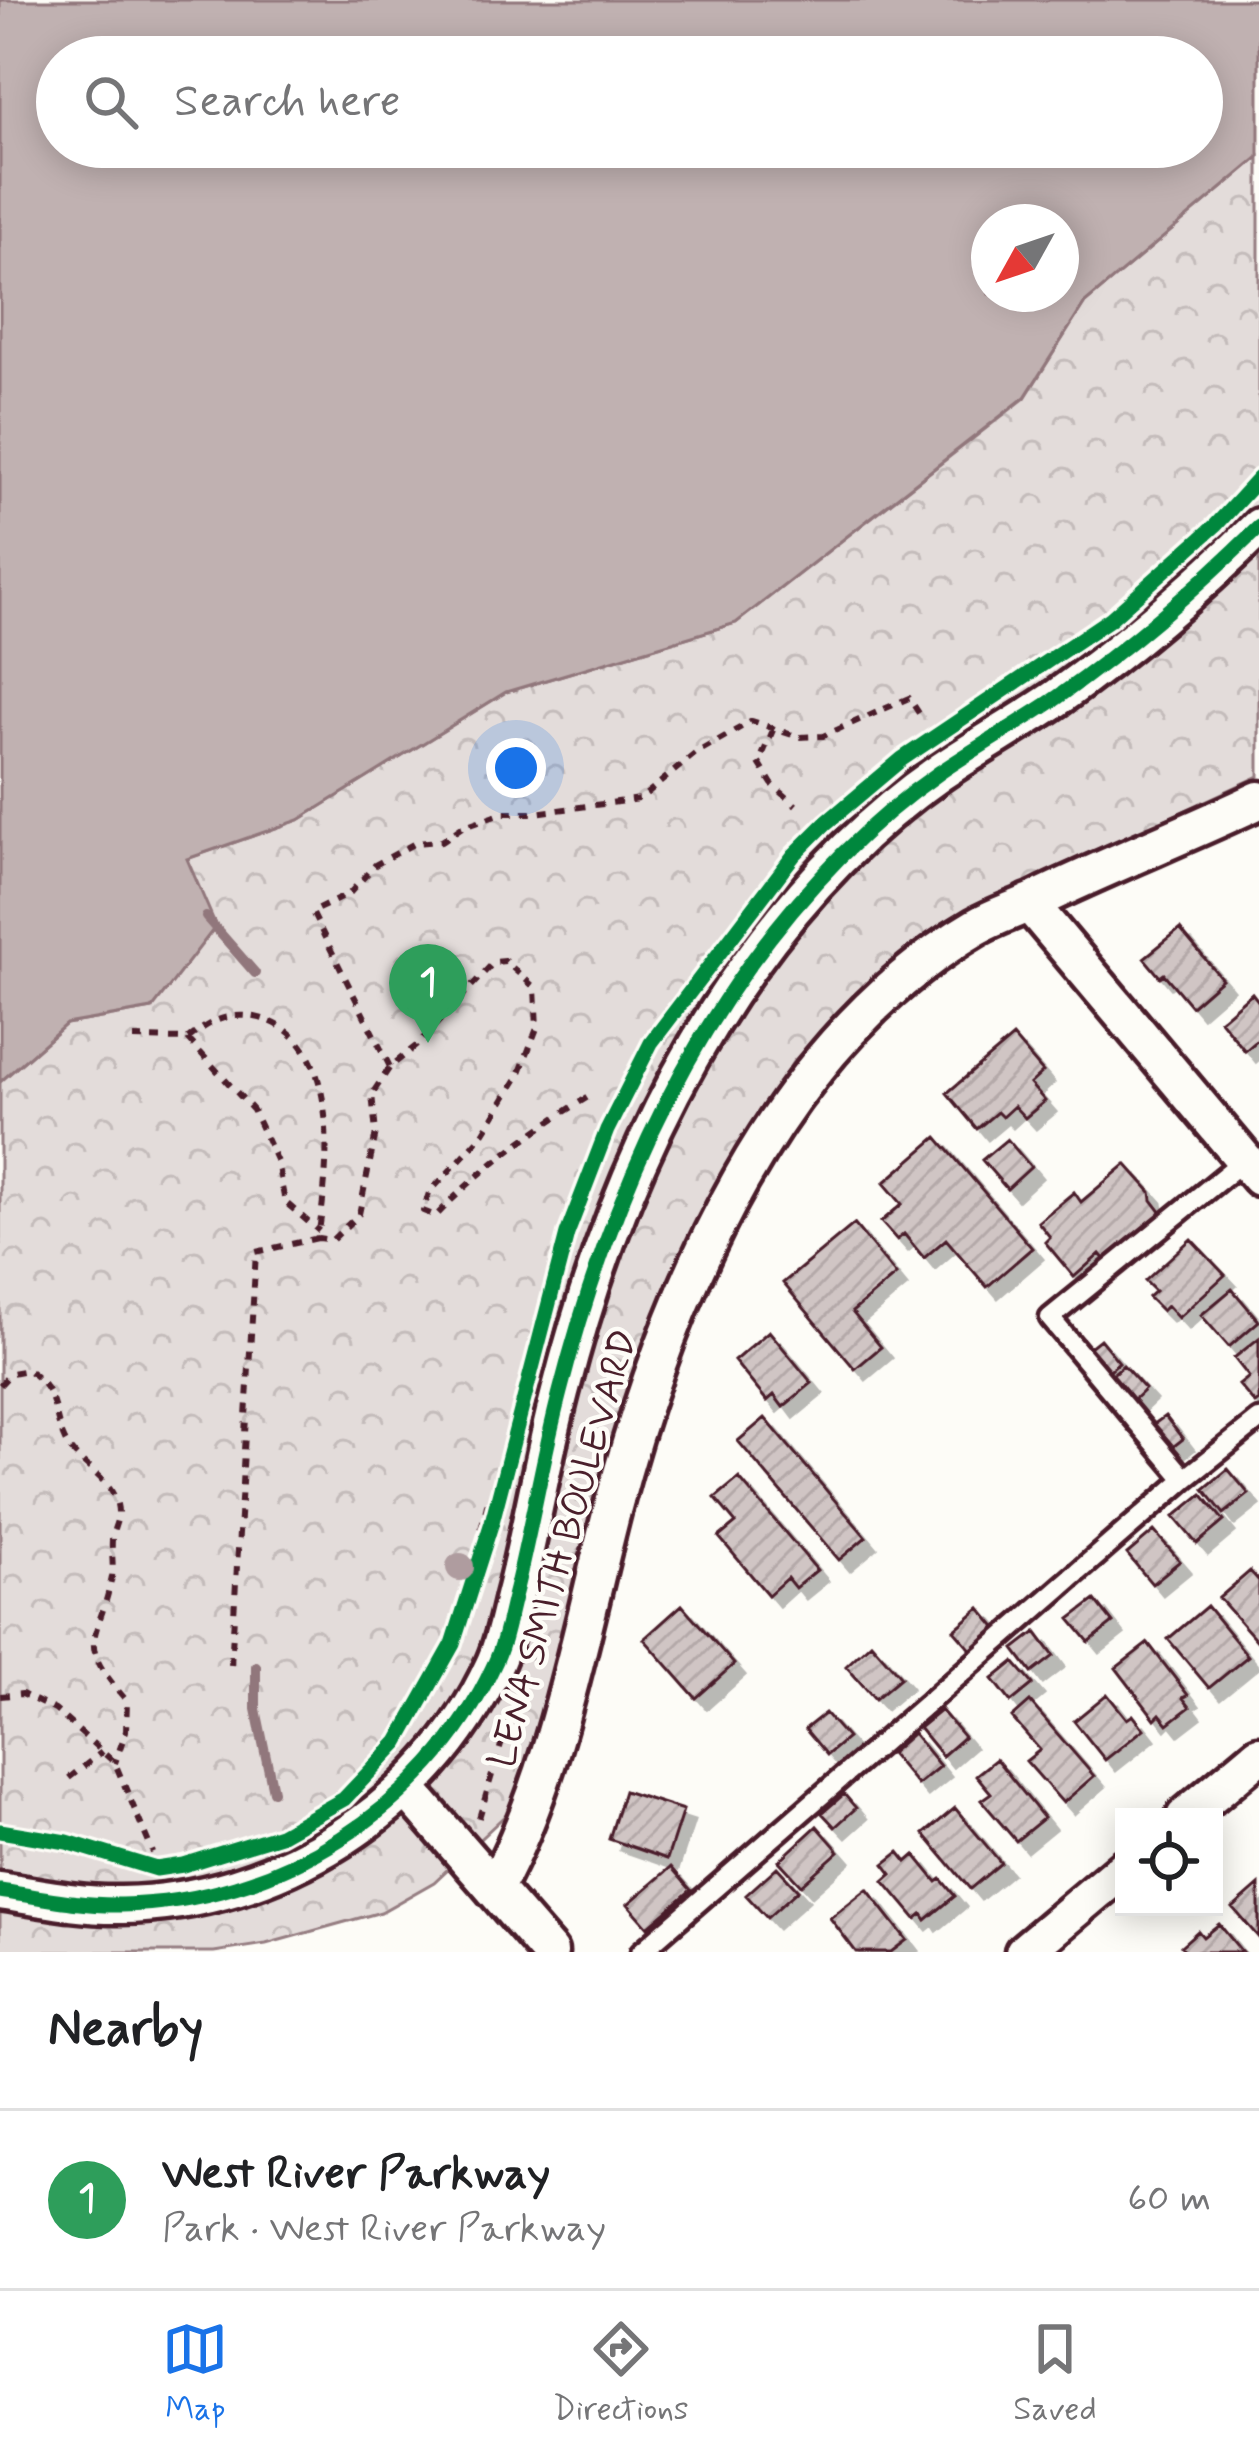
<!DOCTYPE html>
<html lang="en">
<head>
<meta charset="utf-8">
<style>
  :root { --surface:#fff; --page:#f2f2f2; --text:#202124; --muted:#757577; --line:#e0e0e0; --accent:#1a73e8 }
  body { margin:0; font-family:Mynerve,sans-serif; background:var(--page); color:var(--text) }
  .controls { position:absolute; right:36px; bottom:36px; display:grid; overflow:hidden; border-radius:0px; box-shadow:0 6px 30px #0003 }
  .controls button { width:108px; height:108px; display:grid; place-items:center; padding:0; border:0; border-bottom:3px solid var(--line); background:var(--surface); color:var(--text); font:60px sans-serif }
  .compass { position:absolute; left:971px; top:204px; width:108px; height:108px; border-radius:50%; background:var(--surface); box-shadow:0 6px 30px #0003; rotate:230deg }
  .you { position:absolute; left:516px; top:768px; width:42px; height:42px; margin:-30px; border:9px solid #fff; border-radius:50%; background:#1a73e8; box-shadow:0 0 0 18px #1a73e833 }
  .badge { display:grid; place-items:center; width:78px; height:78px; border-radius:50%; background:var(--accent); color:#fff; font-size:39px; font-weight:700 }
  .pin { position:absolute; translate:-50% -99px; filter:drop-shadow(0 3px 6px #0008) }
  .pin::after { content:''; position:absolute; top:63px; width:42px; height:36px; background:inherit; clip-path:polygon(0 0,100% 0,50% 100%) }
  .list { margin:0; padding:0; list-style:none }
  h2 { display:flex; justify-content:space-between; align-items:center; height:156px; margin:0; padding:0 48px; font-size:51px }
  h2 small { font-size:39px; font-weight:400; color:var(--muted) }
  .list li { display:grid; grid-template-columns:78px 1fr auto; gap:36px; align-items:center; box-sizing:border-box; height:180px; padding:0 48px; border-top:3px solid var(--line) }
  .list b { display:block; font-size:45px; white-space:nowrap }
  .list p { margin:0; font-size:39px; white-space:nowrap; color:var(--muted) }
  .list em { font-size:39px; font-style:normal; color:var(--muted) }
  .icon { flex:none; width:66px; height:66px; fill:none; stroke:currentColor; stroke-width:2; stroke-linecap:round; stroke-linejoin:round }
  .map { position:relative; flex:none; width:1259px; height:1952px; overflow:hidden }
  .search { position:absolute; background:var(--surface); box-shadow:0 6px 30px #0003; left:36px; right:36px; top:36px; height:132px; display:flex; align-items:center; gap:30px; box-sizing:border-box; padding:0 42px; border-radius:66px; color:var(--muted); font-size:45px }
  .sheet { height:336px; background:var(--surface) }
  nav { display:flex; justify-content:space-around; align-items:center; box-sizing:border-box; height:168px; border-top:3px solid var(--line); background:var(--surface); font-size:33px; color:var(--muted) }
  nav a { display:grid; justify-items:center; gap:6px }
  nav .on { color:var(--accent) }
  .map>svg:first-child { display:block }
</style>
</head>
<body>
<div class="map">
<svg width="1259" height="1952" viewBox="0 0 1259 1952">
  <defs>
    <pattern id="park-crowns" width="20" height="18" patternUnits="userSpaceOnUse" patternTransform="scale(3)"><rect width="20" height="18" fill="#e3dcda"/><path d="M2 6a3 3 0 1 1 6 0M12 15a3 3 0 1 1 6 0" fill="none" stroke="#c4bcbb"/></pattern>
    <pattern id="building-hatch" width="6" height="6" patternUnits="userSpaceOnUse" patternTransform="scale(3)"><rect width="6" height="6" fill="#d0c5c4"/><path d="M-1 1l2-2M0 6l6-6M5 7l2-2" fill="none" stroke="#b4a9a9"/></pattern>
    <filter id="shadow"><feDropShadow dx="11" dy="11" stdDeviation="0" flood-color="#0004"/></filter>
  </defs>
  <rect width="100%" height="100%" fill="#fdfcf7"/>
  <filter id="ink" filterUnits="userSpaceOnUse"><feTurbulence type="fractalNoise" baseFrequency=".00833" numOctaves="2"/><feDisplacementMap in="SourceGraphic" scale="24" xChannelSelector="R" yChannelSelector="G"/><feConvolveMatrix kernelMatrix="1 2 1 2 8 2 1 2 1" color-interpolation-filters="sRGB"/></filter>
  <g filter="url(#ink)">
    <path fill="url(#park-crowns)" stroke="#967e82" stroke-width="3" d="M1259 157V776L942 923 873 976 793 1062 706 1201 641 1352 515 1806 434 1882 381 1912 266 1944 214 1952H0V1082L66 1024 153 1009 186 859 299 820 506 692 736 623 1025 398 1085 303Z"/>
    <path fill="#c0b1b1" stroke="#91777b" stroke-width="3" fill-rule="evenodd" d="M0 0H1259V157L1085 303 1025 397 736 623 506 692 299 820 187 859 216 926 152 1009 66 1024 0 1082ZM57 57H1202V147H57ZM989 222H1061V294H989Z"/>
    <g fill="none" stroke-linecap="round" stroke-linejoin="round">
      <path stroke="#91777b" stroke-width="10" d="M206 917 255 973
        M256 1666V1709L273 1791"/>
    </g>
    <path fill="url(#building-hatch)" stroke="#4a1f2b" stroke-width="3" filter="url(#shadow)" d="M1180 929 1222 979 1191 1006 1164 974 1160 977 1144 958Z
      M1252 993 1259 1002V1039L1245 1051 1220 1020Z
      M1013 1037 1043 1072 1030 1084 1045 1101 1025 1118 1014 1106 1002 1117 997 1112 977 1129 947 1093Z
      M937 1137 1032 1248 987 1287 946 1239 924 1258 904 1234 897 1240 881 1222 902 1204 884 1183Z
      M1007 1139 1031 1167 1007 1189 982 1160Z
      M1126 1164 1151 1192 1152 1200 1162 1213 1105 1260 1100 1254 1074 1277 1045 1242 1050 1237 1038 1222 1074 1192 1081 1202Z
      M854 1224 896 1275 852 1312 881 1347 855 1369 783 1283Z
      M1191 1239 1225 1275 1178 1318 1167 1306 1162 1311 1148 1297 1155 1291 1145 1281Z
      M1232 1289 1259 1321 1229 1347 1201 1315Z
      M769 1331 812 1383 783 1407 774 1395 767 1401 734 1361Z
      M1259 1338V1401L1255 1404 1239 1385 1249 1377 1234 1358Z
      M1100 1339 1119 1362 1104 1375 1085 1351Z
      M1123 1365 1145 1389 1130 1403 1108 1378Z
      M1165 1416 1183 1439 1169 1450 1150 1427Z
      M765 1418 866 1537 839 1560 738 1441Z
      M1228 1469 1249 1494 1224 1514 1204 1489Z
      M739 1478 817 1570 795 1588 787 1578 768 1595 719 1537 736 1523 715 1498Z
      M1202 1494 1224 1521 1197 1544 1174 1517Z
      M1154 1531 1180 1561 1152 1584 1127 1554Z
      M1250 1571 1259 1581V1643L1219 1598Z
      M1095 1600 1113 1623 1089 1642 1070 1619Z
      M682 1605 734 1664 696 1698 644 1639Z
      M1207 1606 1248 1656 1209 1688 1168 1639Z
      M980 1608 999 1631 974 1653 954 1630Z
      M1036 1632 1054 1656 1032 1673 1014 1649Z
      M871 1643 901 1677 875 1699 846 1666Z
      M1148 1643 1188 1695 1183 1698 1190 1707 1168 1724 1160 1714 1155 1719 1116 1668Z
      M1014 1662 1033 1684 1011 1702 993 1679Z
      M1107 1694 1127 1719 1133 1715 1144 1729 1105 1760 1074 1721Z
      M1030 1702 1094 1776 1063 1803 1026 1761 1040 1750 1012 1718Z
      M941 1710 964 1737 942 1756 919 1728Z
      M825 1713 847 1738 827 1755 805 1729Z
      M913 1733 940 1766 917 1785 890 1753Z
      M996 1759 1044 1818 1016 1841 981 1800 991 1793 976 1775Z
      M624 1791 683 1810 667 1859 609 1839Z
      M844 1794 856 1808 835 1827 822 1813Z
      M955 1808 1001 1863 970 1889 924 1834Z
      M817 1826 839 1851 801 1885 779 1861Z
      M899 1852 907 1862 915 1855 937 1882 941 1879 955 1896 926 1920 922 1914 916 1919 884 1881 892 1874 884 1864Z
      M671 1867 691 1890 648 1927 628 1904Z
      M777 1867 798 1890 767 1918 746 1895Z
      M1259 1885V1938L1233 1908Z
      M867 1889 907 1940 891 1952H856L830 1918Z
      M1219 1924 1242 1952H1186L1181 1946 1198 1931 1203 1937Z"/>
    <g fill="none" stroke-linecap="round" stroke-linejoin="round">
      <defs>
        <path id="service" d="M1185 1479 1050 1318 1244 1160
          M641 1952 1185 1479 1259 1420"/>
        <path id="minor" d="M1029 903 1259 1177
          M408 1790 549 1952
          M1185 1817 1259 1755
          M494 1889C557 1773 580 1633 613 1507 670 1291 775 1045 976 927 995 916 1015 910 1034 901 1108 865 1185 835 1259 800
          M0 1891C39 1897 81 1906 121 1905 276 1903 428 1809 493 1667 505 1643 509 1615 516 1589 532 1524 543 1457 560 1392 598 1243 658 1093 747 968 800 894 864 825 939 773 977 747 1019 724 1058 697 1129 646 1197 588 1259 527
          M1024 1952 1124 1868"/>
      </defs>
      <use href="#service" stroke="#4a1f2b" stroke-width="27"/>
      <use href="#minor" stroke="#4a1f2b" stroke-width="45"/>
      <path stroke="#4a1f2b" stroke-width="6" stroke-dasharray="9 9" stroke-linecap="butt" d="M773 730 759 763 772 784 796 805
        M134 1038 188 1039C209 1022 226 1012 255 1017 346 1035 328 1172 318 1238L332 1240 359 1214 376 1133 372 1094 390 1067 416 1046 494 962 505 961 535 988 537 1028 519 1075 481 1137 429 1193 423 1211 436 1216C481 1168 532 1132 588 1097
        M188 1039 253 1110 277 1162 285 1202 319 1231
        M390 1067 312 912 349 894 375 865 415 843 442 841 462 827 501 813H535L640 799 696 753 752 721 798 737 823 736 909 698 922 718
        M0 1385 11 1373 28 1370C59 1392 51 1411 65 1441 79 1468 118 1480 118 1513 118 1522 112 1531 112 1540 111 1552 114 1564 112 1577 98 1644 73 1639 127 1701L126 1731 115 1763
        M481 1529 488 1501
        M231 1665 256 1252 318 1238
        M0 1696 22 1694 55 1710 115 1763 153 1853
        M69 1778 102 1752
        M479 1818 511 1712"/>
      <use href="#service" stroke="#fdfcf7" stroke-width="18"/>
      <use href="#minor" stroke="#fdfcf7" stroke-width="36"/>
      <defs>
        <path id="cycleway" d="M0 1831 67 1842 156 1869 183 1865 280 1835 344 1799 398 1742 453 1644 492 1522 567 1234 607 1130 651 1043 794 855 826 823 902 759 1110 619 1216 525 1259 478
          M0 1891C39 1897 81 1906 121 1905 276 1903 428 1809 493 1667 505 1643 509 1615 516 1589 532 1524 543 1457 560 1392 598 1243 658 1093 747 968 800 894 864 825 939 773 977 747 1019 724 1058 697 1129 646 1197 588 1259 527"/>
      </defs>
      <use href="#cycleway" stroke="#fdfcf7" stroke-width="22"/>
      <use href="#cycleway" stroke="#00873e" stroke-width="15"/>
    </g>
    <circle fill="#af9c9f" cx="460" cy="1567" r="14"/>
  </g>
  <g text-anchor="middle" stroke-width="9" stroke-linejoin="round" paint-order="stroke">
    <g font-size="39" fill="#4a1f2b" stroke="#fdfcf7">
      <text transform="translate(561 1548) rotate(-74)" y="14">LENA SMITH BOULEVARD</text>
    </g>
  </g>
</svg>
<div class="controls">
<button><svg class="icon" aria-label="locate" viewBox="0 0 24 24"><circle cx="12" cy="12" r="6"/><path d="M12 2v4M12 18v4M2 12h4M18 12h4"/></svg></button>
</div>
<svg class="compass" viewBox="-18 -18 36 36"><path d="M0-13l5 13h-10z" fill="#e53935"/><path d="M0 13l5-13h-10z" fill="#757577"/></svg>
<div class="you"></div>
<div class="pin badge" style="left:428px;top:1043px;background:#2e9e5b">1</div>
<div class="search"><svg class="icon" aria-label="search" viewBox="0 0 24 24"><circle cx="10" cy="10" r="6"/><path d="M15 15l6 6"/></svg>Search here</div>
</div>
<section class="sheet">
<h2>Nearby<small></small></h2>
<ul class="list">
<li><span class="badge" style="background:#2e9e5b">1</span><div><b>West River Parkway</b><p>Park · West River Parkway</p></div><em>60 m</em></li>
</ul>
</section>
<nav>
<a class="on"><svg class="icon" aria-label="map" viewBox="0 0 24 24"><path d="M3 6l6-2 6 2 6-2v14l-6 2-6-2-6 2zM9 4v14M15 6v14"/></svg>Map</a>
<a><svg class="icon" aria-label="directions" viewBox="0 0 24 24"><path d="M12 3l9 9-9 9-9-9zM9 14v-3h6M13 9l2 2-2 2"/></svg>Directions</a>
<a><svg class="icon" aria-label="saved" viewBox="0 0 24 24"><path d="M7 4h10v16l-5-4-5 4z"/></svg>Saved</a>
</nav>
</body>
</html>
